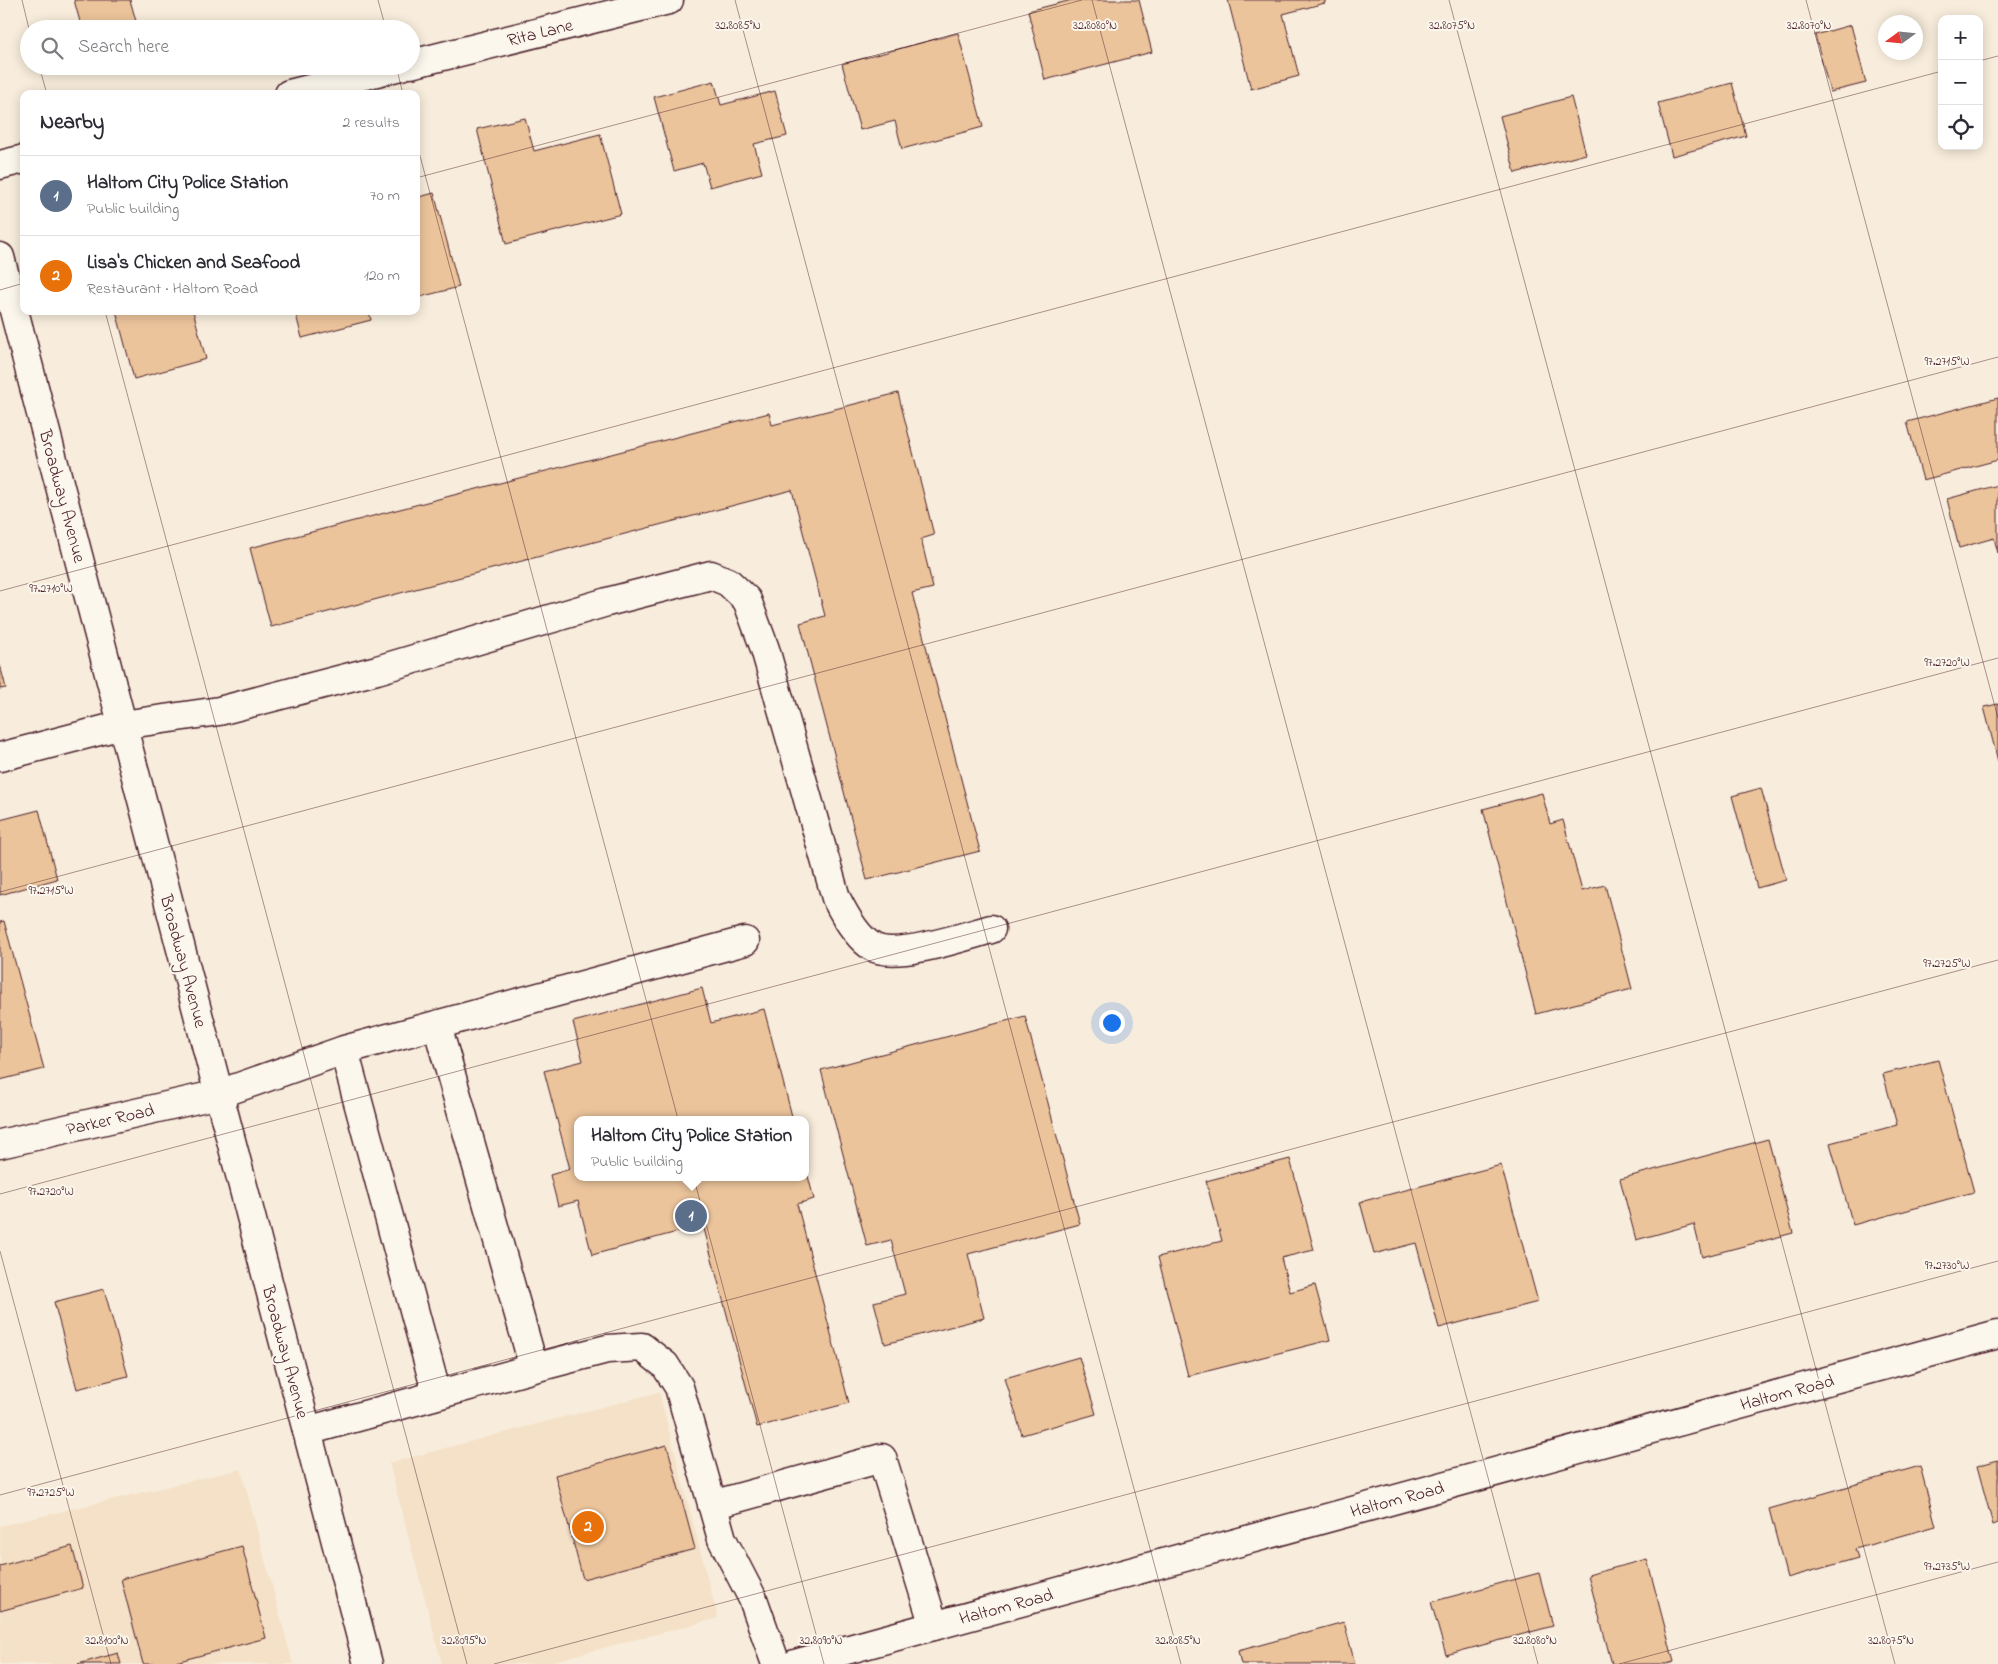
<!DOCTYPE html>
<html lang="en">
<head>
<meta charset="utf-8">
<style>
  :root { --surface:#fff; --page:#f2f2f3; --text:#2b2b33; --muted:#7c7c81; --line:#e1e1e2; --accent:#2563eb }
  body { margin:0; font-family:"Indie Flower",sans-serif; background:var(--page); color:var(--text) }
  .controls { position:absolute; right:15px; top:15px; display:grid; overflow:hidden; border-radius:10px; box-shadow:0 2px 12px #0003 }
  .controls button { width:45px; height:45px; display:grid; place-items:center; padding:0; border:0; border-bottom:1px solid var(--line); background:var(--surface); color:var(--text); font:25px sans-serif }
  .compass { position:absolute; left:1878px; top:15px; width:45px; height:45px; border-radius:50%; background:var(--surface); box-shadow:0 2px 12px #0003; rotate:255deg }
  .you { position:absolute; left:1111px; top:1022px; width:18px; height:18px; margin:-12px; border:4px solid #fff; border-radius:50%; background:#1a73e8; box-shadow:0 0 0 8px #1a73e833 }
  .badge { display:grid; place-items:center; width:32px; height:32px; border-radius:50%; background:var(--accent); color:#fff; font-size:16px; font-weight:700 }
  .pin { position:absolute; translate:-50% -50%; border:2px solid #fff; box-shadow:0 1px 5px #0006 }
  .popup { position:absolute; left:574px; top:1116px; width:235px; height:65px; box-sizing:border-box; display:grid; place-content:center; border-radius:10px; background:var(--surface); filter:drop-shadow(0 1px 4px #0005); font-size:16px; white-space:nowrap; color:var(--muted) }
  .popup b { font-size:19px; color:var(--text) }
  .popup::after { content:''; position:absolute; left:50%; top:100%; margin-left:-10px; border:10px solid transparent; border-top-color:var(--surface) }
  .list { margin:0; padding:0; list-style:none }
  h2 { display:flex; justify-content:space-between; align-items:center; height:65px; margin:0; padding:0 20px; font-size:21px }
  h2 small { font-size:16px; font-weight:400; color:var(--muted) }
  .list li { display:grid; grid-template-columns:32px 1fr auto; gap:15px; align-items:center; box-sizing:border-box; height:80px; padding:0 20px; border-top:1px solid var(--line) }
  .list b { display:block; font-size:19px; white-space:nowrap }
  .list p { margin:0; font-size:16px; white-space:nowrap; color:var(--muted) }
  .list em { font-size:16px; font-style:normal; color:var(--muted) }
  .icon { flex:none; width:28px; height:28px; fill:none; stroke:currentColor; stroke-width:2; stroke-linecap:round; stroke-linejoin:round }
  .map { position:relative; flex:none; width:1998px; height:1664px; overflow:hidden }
  .search { position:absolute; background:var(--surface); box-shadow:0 2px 12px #0003; left:20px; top:20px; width:400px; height:55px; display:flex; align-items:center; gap:12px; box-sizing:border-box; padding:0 18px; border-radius:28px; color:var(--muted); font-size:19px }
  .panel { position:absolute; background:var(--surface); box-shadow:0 2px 12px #0003; left:20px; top:90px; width:400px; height:225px; border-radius:10px }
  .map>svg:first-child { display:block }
</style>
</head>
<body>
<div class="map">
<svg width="1998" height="1664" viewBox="0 0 1998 1664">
  <rect width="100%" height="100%" fill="#f8eddc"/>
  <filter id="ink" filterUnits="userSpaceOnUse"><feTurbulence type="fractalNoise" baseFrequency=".02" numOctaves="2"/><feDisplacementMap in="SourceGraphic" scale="10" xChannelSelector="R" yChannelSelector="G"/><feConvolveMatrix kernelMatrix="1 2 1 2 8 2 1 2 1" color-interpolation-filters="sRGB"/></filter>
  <g filter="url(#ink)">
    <path fill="#f4e1c8" d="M659 1392 718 1618 542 1664H442L389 1463Z
      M241 1469 293 1664H0V1526Z"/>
    <path fill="#ebc49b" stroke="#4a1f2b" d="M74 0H130L136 21 106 29H82Z
      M1072 0H1139L1152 52 1045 80 1028 11Z
      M1228 0H1325V3L1283 14 1299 76 1251 89Z
      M1851 25 1866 83 1830 92 1815 35Z
      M958 33 983 127 902 149 895 121 860 130 842 64Z
      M714 81 721 105 775 91 787 136 754 144 762 173 710 187 703 163 674 171 654 97Z
      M1732 83 1746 136 1672 156 1658 103Z
      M1571 97 1586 154 1515 173 1500 116Z
      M525 118 534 151 600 134 621 214 506 244 477 129Z
      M434 193 459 287 416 298V198Z
      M116 311H193L206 359 134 379Z
      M295 311H369L371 320 302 338Z
      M898 393 934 535 921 539 933 588 912 593 980 851 867 880 800 623 825 616 792 490 271 627 250 548 769 413 772 425Z
      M1998 398V460L1923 480 1907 422Z
      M1998 485V553L1994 538 1959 548 1947 499Z
      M0 665 6 688 0 689Z
      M1998 704V761L1984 707Z
      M1761 788 1786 880 1757 888 1732 796Z
      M1542 793 1550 824 1563 820 1582 891 1605 885 1632 989 1536 1014 1483 809Z
      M39 810 57 879 0 895V820Z
      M4 921 44 1069 0 1080V922Z
      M702 988 711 1023 764 1009 793 1120H577V1177H805V1165L814 1199 797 1204 849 1403 757 1427 703 1225 592 1255 578 1201 558 1206 550 1175 570 1169 544 1071 583 1061 573 1022Z
      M1025 1016 1080 1224 968 1254 984 1318 885 1344 874 1302 905 1294 891 1240 867 1246 821 1070Z
      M1938 1060 1974 1192 1853 1225 1830 1143 1897 1125 1883 1074Z
      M1768 1139 1793 1233 1702 1257 1694 1224 1636 1240 1620 1179Z
      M1290 1159 1314 1250 1281 1258 1290 1292 1315 1285 1330 1340 1188 1376 1158 1257 1222 1241 1206 1181Z
      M1501 1165 1538 1302 1439 1328 1416 1243 1374 1254 1360 1202Z
      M104 1289 128 1376 77 1389 54 1302Z
      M1079 1357 1096 1414 1022 1435 1005 1378Z
      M667 1445 695 1549 583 1579 555 1475Z
      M1998 1460V1523L1993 1525 1977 1466Z
      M1920 1466 1936 1526 1855 1549 1858 1558 1787 1578 1769 1509Z
      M72 1546 83 1588 0 1611V1566Z
      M242 1546 266 1638 168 1664H143L121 1579Z
      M1647 1559 1674 1662 1666 1664H1612L1588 1575Z
      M1539 1573 1553 1626 1446 1655 1431 1602Z
      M1344 1622 1355 1664H1241L1238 1651Z
      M118 1653 121 1664H78Z"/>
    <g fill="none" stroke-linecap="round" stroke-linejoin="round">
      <defs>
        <path id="minor" d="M411 64 669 0
          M289 94 401 66
          M0 165 24 159
          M0 757 122 725 219 711 377 670 607 602 711 575 728 582 747 600 765 649 836 898C844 914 857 938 873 947 896 960 965 936 991 929
          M437 1025 534 1368 607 1349 642 1347 665 1365 679 1387 722 1539 753 1599 776 1664
          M344 1050 745 941
          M0 1144 219 1094 344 1050 437 1395 307 1431
          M437 1395 534 1368
          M712 1505 882 1458 934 1626"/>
        <path id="major" d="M0 257 368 1664
          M795 1664 1998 1334"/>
      </defs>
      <use href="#minor" stroke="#4a1f2b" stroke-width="31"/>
      <use href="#major" stroke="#4a1f2b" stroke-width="31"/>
      <use href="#minor" stroke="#fbf7ec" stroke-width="28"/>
      <use href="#major" stroke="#fbf7ec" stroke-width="28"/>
    </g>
  </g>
  <path fill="none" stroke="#4a1f2b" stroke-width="1" stroke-opacity="0.45" d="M22 0 29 29M378 0 386 29M735 0 1181 1664M1092 0 1538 1664M1449 0 1895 1664M1806 0 1998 718M1979 61 1998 56M39 66 47 94M396 66 403 94M416 141 824 1664M416 178 1082 0M0 290 24 283M105 311 467 1664M0 591 1942 71M0 892 1998 357M0 1194 1998 658M0 1251 111 1664M0 1495 1998 960M494 1664 1998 1261M1619 1664 1998 1562"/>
  <g text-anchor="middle" stroke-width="4" stroke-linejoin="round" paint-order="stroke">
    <g font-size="18" fill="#4a1f2b" stroke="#fbf7ec">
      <text transform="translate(540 32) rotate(-14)" y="6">Rita Lane</text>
      <text transform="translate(63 496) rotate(75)" y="6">Broadway Avenue</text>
      <text transform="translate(184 961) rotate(75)" y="6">Broadway Avenue</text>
      <text transform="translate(110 1119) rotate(-13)" y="6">Parker Road</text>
      <text transform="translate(286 1352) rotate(75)" y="6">Broadway Avenue</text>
      <text transform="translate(1787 1392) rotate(-15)" y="6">Haltom Road</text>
      <text transform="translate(1397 1499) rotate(-15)" y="6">Haltom Road</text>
      <text transform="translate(1006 1606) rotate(-15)" y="6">Haltom Road</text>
    </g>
  </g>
  <g font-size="12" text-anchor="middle" fill="#4a1f2b" stroke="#fbf7ec" stroke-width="4" stroke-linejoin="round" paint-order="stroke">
    <text x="738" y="29">32.8085°N</text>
    <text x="1095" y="29">32.8080°N</text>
    <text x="1452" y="29">32.8075°N</text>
    <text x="1809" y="29">32.8070°N</text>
    <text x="1947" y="365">97.2715°W</text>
    <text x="51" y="592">97.2710°W</text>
    <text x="1947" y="666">97.2720°W</text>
    <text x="51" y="894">97.2715°W</text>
    <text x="1947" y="967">97.2725°W</text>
    <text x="51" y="1195">97.2720°W</text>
    <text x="1947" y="1269">97.2730°W</text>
    <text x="51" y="1496">97.2725°W</text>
    <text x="1947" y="1570">97.2735°W</text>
    <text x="107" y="1644">32.8100°N</text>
    <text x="464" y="1644">32.8095°N</text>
    <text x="821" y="1644">32.8090°N</text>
    <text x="1178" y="1644">32.8085°N</text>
    <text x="1535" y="1644">32.8080°N</text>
    <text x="1891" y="1644">32.8075°N</text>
  </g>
</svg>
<div class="controls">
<button>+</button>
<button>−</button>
<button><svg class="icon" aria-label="locate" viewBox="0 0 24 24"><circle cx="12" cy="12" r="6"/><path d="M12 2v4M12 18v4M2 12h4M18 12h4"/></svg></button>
</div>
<svg class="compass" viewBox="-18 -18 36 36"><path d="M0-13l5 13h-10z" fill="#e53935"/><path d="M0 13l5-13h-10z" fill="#7c7c81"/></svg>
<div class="you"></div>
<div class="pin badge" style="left:691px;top:1216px;background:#5c6f8a">1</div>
<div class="popup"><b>Haltom City Police Station</b>Public building</div>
<div class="pin badge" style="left:588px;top:1527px;background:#e8710a">2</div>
<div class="search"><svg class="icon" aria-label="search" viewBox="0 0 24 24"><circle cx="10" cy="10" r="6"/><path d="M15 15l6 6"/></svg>Search here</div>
<section class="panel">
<h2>Nearby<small>2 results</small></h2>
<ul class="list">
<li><span class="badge" style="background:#5c6f8a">1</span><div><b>Haltom City Police Station</b><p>Public building</p></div><em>70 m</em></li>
<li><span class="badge" style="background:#e8710a">2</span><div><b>Lisa's Chicken and Seafood</b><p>Restaurant · Haltom Road</p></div><em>120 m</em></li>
</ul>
</section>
</div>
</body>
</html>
